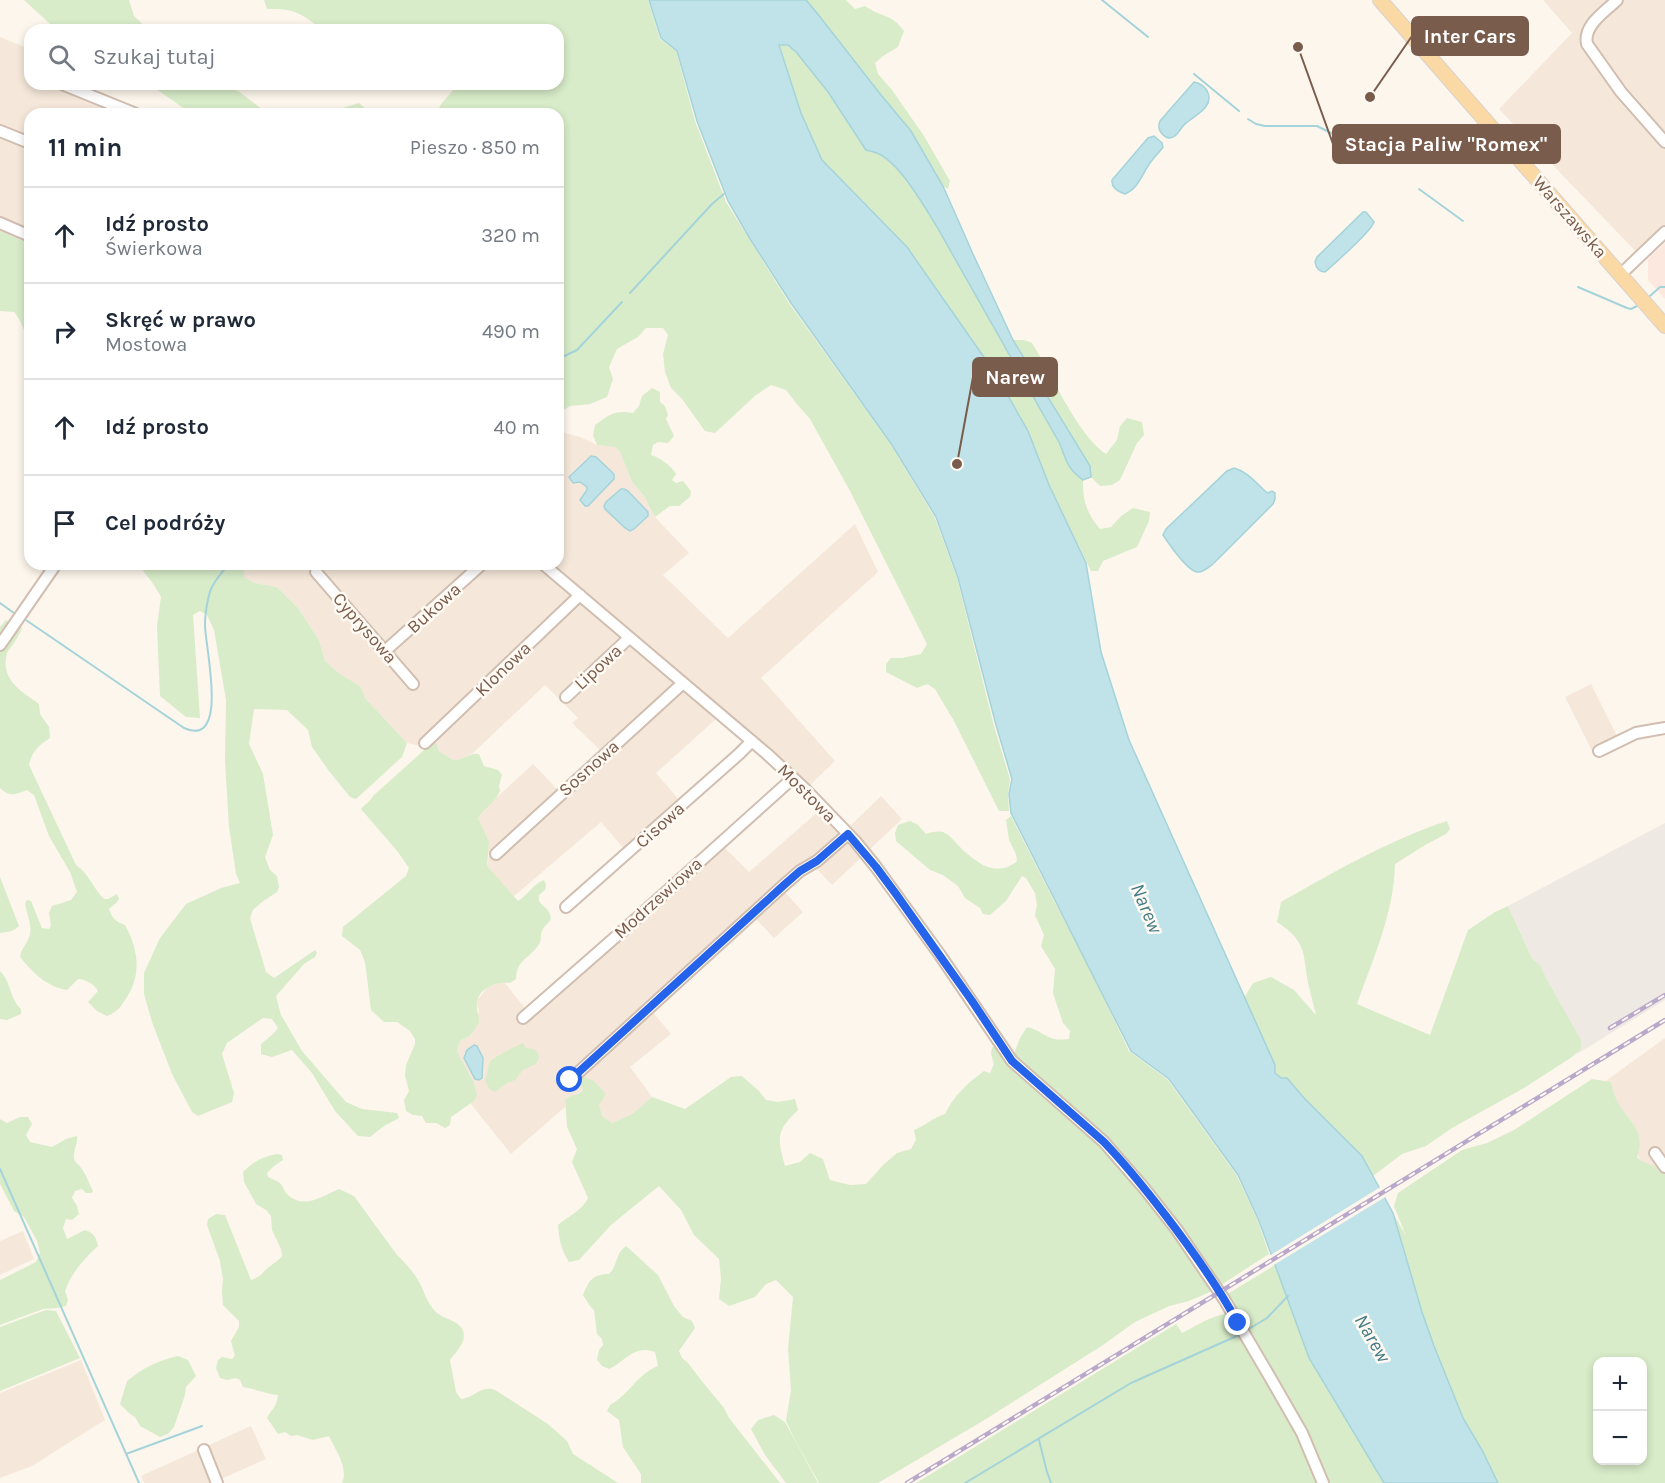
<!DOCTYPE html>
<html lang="pl">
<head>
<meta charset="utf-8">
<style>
  :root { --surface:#fff; --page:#f2f2f3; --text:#1f2937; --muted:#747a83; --line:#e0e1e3 }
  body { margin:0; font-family:Karla,sans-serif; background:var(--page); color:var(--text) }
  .controls { position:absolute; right:18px; bottom:18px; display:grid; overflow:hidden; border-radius:12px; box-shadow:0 3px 9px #0003 }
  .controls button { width:54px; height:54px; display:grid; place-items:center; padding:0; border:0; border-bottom:2px solid var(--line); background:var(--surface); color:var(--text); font:30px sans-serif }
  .stop { position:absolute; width:18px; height:18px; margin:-14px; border:4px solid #2563eb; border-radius:50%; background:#fff }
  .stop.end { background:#2563eb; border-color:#fff; box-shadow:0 2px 6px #0008 }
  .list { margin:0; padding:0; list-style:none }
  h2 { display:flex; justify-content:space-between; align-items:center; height:78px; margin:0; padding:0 24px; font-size:26px }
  h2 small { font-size:20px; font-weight:400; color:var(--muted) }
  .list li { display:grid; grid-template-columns:39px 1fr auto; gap:18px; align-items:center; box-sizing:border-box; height:96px; padding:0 24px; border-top:2px solid var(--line) }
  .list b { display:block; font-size:22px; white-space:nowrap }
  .list p { margin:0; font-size:20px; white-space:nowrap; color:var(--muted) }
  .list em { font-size:20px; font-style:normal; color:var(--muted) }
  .icon { flex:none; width:33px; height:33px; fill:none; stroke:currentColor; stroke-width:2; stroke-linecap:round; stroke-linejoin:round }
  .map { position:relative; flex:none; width:1665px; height:1483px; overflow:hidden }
  .search { position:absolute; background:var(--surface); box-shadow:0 3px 9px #0003; left:24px; top:24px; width:540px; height:66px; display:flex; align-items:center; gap:15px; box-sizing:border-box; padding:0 21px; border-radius:18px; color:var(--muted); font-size:22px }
  .panel { position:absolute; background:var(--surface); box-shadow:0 3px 9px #0003; left:24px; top:108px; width:540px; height:462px; border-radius:18px }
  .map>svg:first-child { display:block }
</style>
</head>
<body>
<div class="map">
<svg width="1665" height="1483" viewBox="0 0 1665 1483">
  <rect width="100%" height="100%" fill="#fdf6ec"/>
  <path fill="#f5e8da" d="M1543 0H1665V236L1642 258 1499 109 1572 33Z
    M0 37 27 48 24 55 30 57V84H76L152 114H30V228L0 216Z
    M558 431 580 437 597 445 615 447 620 452 632 482 644 496 655 517 689 553 663 575 728 638 855 524 878 572 761 678 835 761 802 793 754 750 716 719 656 773 679 800 625 850 601 822 513 897 487 866 489 856 478 818 481 812 533 764 557 789 600 750 572 723 578 718 545 685 473 753 463 758 457 760H453L439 751 437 745 425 747 407 743 365 698 359 686 340 674 325 661 319 640 298 608 277 587 255 583 244 577 243 566 244 564H558Z
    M1591 684 1618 738 1592 751 1565 697Z
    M881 796 902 819 832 885 814 866 784 891 803 912 774 938 755 918 652 1011 671 1034 630 1067 652 1097 632 1114 612 1123 602 1116 598 1105 580 1076 583 1091 565 1099V1107L511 1154 470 1103 474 1101 457 1053 460 1041 471 1036 479 1011 477 1004 478 999 488 987 504 982 529 1013 721 844 749 872 828 803 850 826Z
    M1665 1038V1191L1589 1093Z
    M23 1231 34 1259 0 1275V1241Z
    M81 1360 105 1420 32 1466 0 1478V1393Z
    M251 1426 266 1459 212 1483H144L141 1476Z"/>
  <path fill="#fde8e0" d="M1665 243V299L1648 280V259Z"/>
  <path fill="#efe9e4" d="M1665 823V1000L1577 1054 1508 906Z"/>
  <path fill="#d8ecc9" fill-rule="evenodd" d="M24 0H129L134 16 149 30H63L50 24Z
    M264 0H648L660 39 676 51 695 121 726 202 789 303 891 445 935 518 957 578 994 726 1010 779 1008 794 1009 811H999L954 721 935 689 927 684 917 688 886 672V664L891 658H902L921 654 927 644 850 491 810 419 796 403 786 390 771 385 756 395 715 433 705 431 682 399 671 388 665 372 663 354 668 335 663 328H646L638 337 617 349 609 367 613 379 607 397 590 404 570 406 560 412 558 411V114H443L439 108C443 99 454 93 455 84H558V30H322C302 13 293 8 267 9Z
    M806 0H846L855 9 865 6C882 18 891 13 904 31L898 47 883 56 875 63 878 74 892 90 924 136 950 181 948 189 943 186 911 131 881 95 817 13Z
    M779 44 788 45 797 53 828 92 866 150C870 151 875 152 879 154 901 165 924 206 937 227L1060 444C1066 461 1068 469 1083 480 1083 501 1086 512 1100 529L1111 527 1121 516 1133 508 1150 512 1149 521 1137 547 1103 561 1098 571H1091L1049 485 1028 431 995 373 907 247 822 160 801 113Z
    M149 84H215L238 91 262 109 278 112 308 113 329 112 359 103 372 114H192Z
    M0 231 30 244V342C24 332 21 320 14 312L0 311Z
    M1013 340H1024L1032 343C1052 374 1077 435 1106 454L1117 440 1120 426 1127 418 1142 422 1144 435 1137 443 1120 480 1112 485 1100 486 1091 477 1090 466Z
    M652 388 660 392V402L665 406 668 415 666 419 674 436 668 443 658 442 653 445 651 455C659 457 672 466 676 474L672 480 676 483 683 481 691 491 690 497 679 506H670L655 517 644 496 632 482 620 452 615 447 597 445 593 435 595 425C611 414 614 410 633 413L639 406 642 396Z
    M138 564H244V577L255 583 277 587 298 608 319 640 325 661 340 674 360 686 365 698 407 743 402 757 356 799 350 797 329 771 312 747 308 730 287 710 254 709 249 744 263 774 273 835 265 857 270 870 277 876 279 887 277 892 262 902 253 910 250 918 266 972 274 978 315 950 317 953 315 957 304 964 276 996 281 1015 302 1051 346 1102 362 1109 397 1113 399 1118 384 1126 370 1137 358 1136 335 1111 312 1073 292 1050 272 1057 261 1054V1044L273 1034 278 1028 272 1019 263 1018 227 1043 222 1054 234 1093 232 1102 198 1116 192 1112 172 1074 152 1022 144 994V973L160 938 186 904 221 888 240 883 236 874 229 827 225 761 226 700 214 630 207 615 200 611 193 615 200 718 186 717 160 696 157 626 161 597 154 585Z
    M6 620 22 628C19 637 12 645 7 653 0 680 21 691 39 704L40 714 49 727 50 738C38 746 32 751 29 765L76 865C90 875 92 887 104 899H108L117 894 119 899 116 903 109 909C112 918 116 922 125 925 138 948 142 974 127 997 121 1006 118 1012 107 1016L97 1011 88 1002 98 991C95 984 85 979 78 979L67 990C47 987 32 972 20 957 21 948 29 942 30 934 32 925 27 914 25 904L27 900 31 901 42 928 49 929 51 926 49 913 52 906 71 900 77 892 70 872 49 836 34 795 27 790C15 795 10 797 0 788V627Z
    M433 742 437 745 439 751 453 760C463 761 469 752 479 754L484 766 498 770 502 775 499 786 500 791C496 802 484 808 478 818L489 842 487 866 518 901C528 895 533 884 544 880L546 885 545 890 539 895C537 908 549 903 551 919 549 923 543 927 542 931 540 935 542 940 539 944 530 959 517 958 516 979L510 983C498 981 479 988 477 1002 476 1008 479 1016 479 1023L470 1036 460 1041 457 1052 474 1083 477 1095 474 1101 451 1117 450 1125 445 1128 436 1123H426L422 1116 413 1115 406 1111 404 1100 409 1091 405 1076 406 1065 415 1044V1039L410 1031 397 1022H384L371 1010 365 962 360 950 342 936 343 927 406 876 409 868 398 852 361 809C365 804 370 802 373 796Z
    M1011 816 1054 901 1084 957 1129 1051 1168 1080 1237 1176 1258 1221 1269 1254 1210 1292 1189 1301 1169 1306 1135 1322 1103 1345 986 1419 878 1483H819L795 1440 786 1421 791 1390 788 1349 793 1297 776 1280 766 1284 755 1297 729 1306 719 1299 721 1278 719 1259 694 1235 681 1210 659 1186 611 1225 579 1260 569 1262C561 1249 559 1239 558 1225 568 1216 583 1210 588 1198L572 1162 577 1149 567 1127 565 1099C571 1095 577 1095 583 1091L579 1075 594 1081 606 1094 599 1105 602 1116 612 1123 632 1114 652 1097 685 1109 731 1077 742 1076 759 1091 766 1100 778 1102 795 1099 798 1110C776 1131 777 1137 785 1166L800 1162 810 1153 823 1159 830 1180 850 1185 866 1184 883 1165 897 1153 911 1149 916 1140 914 1130C925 1126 934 1117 945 1114 954 1095 968 1083 984 1071L990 1073 994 1064 991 1054 992 1047H998L1013 1056 1020 1038 1027 1027C1046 1032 1046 1042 1069 1039L1070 1031 1063 1023 1053 993 1055 969 1041 946 1044 935 1035 915 1037 905 1035 893 1026 878 1022 876 1006 901 990 915 983 914 980 908 965 898 958 886 943 875 930 870 896 841 895 833 898 825 910 821 918 825 926 834C932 832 939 830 945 833 950 835 955 842 959 846 975 862 996 879 1017 861L1016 854 1009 840 1006 820Z
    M1447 821 1450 829 1446 834 1425 845 1395 864C1394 913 1373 959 1357 1004L1430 1035 1468 930 1495 912 1508 906 1533 960 1540 965 1546 978 1581 1040V1049L1572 1057 1524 1088 1452 1128 1426 1146 1402 1154 1373 1176 1362 1156 1305 1099 1287 1078H1281L1275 1073V1065L1244 998 1253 983 1271 977 1294 990 1316 1015C1314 1006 1311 997 1309 987 1302 955 1309 943 1277 922L1281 902C1332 873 1391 839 1447 821Z
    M0 877 19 926C11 933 9 931 0 933Z
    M0 971C12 983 9 998 21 1009V1014L7 1020 0 1019Z
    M523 1043 526 1048 534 1049 538 1053 539 1058 536 1064 523 1070 515 1080 507 1083 495 1092C490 1090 487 1086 485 1080 488 1074 487 1068 490 1062 492 1058 518 1045 523 1043Z
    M1592 1079 1611 1082C1613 1091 1616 1101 1622 1109 1634 1127 1645 1132 1637 1157 1645 1166 1658 1164 1665 1175V1483H1498L1482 1450 1463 1418 1434 1346 1422 1312 1393 1213 1406 1236 1394 1206 1398 1193 1462 1150 1487 1143 1514 1130ZM1598 1362H1642V1460H1598Z
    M20 1117H28L32 1124 26 1135 30 1142 52 1147 66 1139 77 1136C78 1144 74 1148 74 1156 74 1163 78 1163 81 1168 85 1172 90 1185 93 1191L92 1193H86L82 1189 75 1191 72 1198 77 1206 79 1214 72 1220 66 1219 63 1228 67 1239 85 1230C94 1233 96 1237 98 1246 84 1259 71 1273 65 1291L68 1300 66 1306 58 1308 43 1309 0 1325V1280L36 1262 40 1253 37 1241 24 1217 14 1211 0 1184V1119L7 1123Z
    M277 1154 282 1155 283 1160 274 1166 267 1173 268 1177C272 1179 278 1181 281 1184 283 1187 284 1190 286 1193 303 1211 322 1196 339 1189L354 1196 397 1255C401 1258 416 1275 418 1280 424 1290 427 1304 437 1313 444 1319 460 1321 463 1331 467 1342 456 1352 450 1360L456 1392 461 1399C475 1398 480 1385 495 1390L548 1424 567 1441 573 1454 618 1483H342C349 1469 335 1449 329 1436L313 1440 297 1435 291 1436 285 1432 278 1434 267 1418C273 1407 276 1409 278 1395 266 1394 255 1389 243 1387L240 1380 236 1378 227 1380 220 1378 216 1368 218 1360 222 1357 232 1359 235 1356 231 1341 239 1327V1321L223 1305 222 1291 223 1279 220 1261 207 1225 208 1219 216 1214 225 1215 251 1280C263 1276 261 1273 269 1267 274 1263 277 1262 282 1256L281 1249 272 1230 271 1216 266 1210 256 1204 244 1182 243 1172C254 1161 262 1157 277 1154Z
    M626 1246 658 1275 674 1306 683 1317 692 1321 695 1328 679 1351 682 1358 688 1363 701 1380 724 1408 729 1418 780 1483H641V1474L623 1447 619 1420 607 1411 610 1405C629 1395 636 1375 658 1366L655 1352C634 1344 626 1361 609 1369L602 1366 597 1360 599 1350 603 1345 602 1339 597 1334 594 1310 590 1306 583 1295C589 1280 593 1274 609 1274 618 1266 615 1253 626 1246Z
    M1275 1265 1309 1358 1384 1483H916L1176 1324 1182 1333C1194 1327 1216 1313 1228 1314L1226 1295Z
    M46 1310 56 1311 80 1358 0 1391V1327Z
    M178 1356 188 1360 196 1376 186 1387 185 1395 174 1427 168 1434 160 1437 140 1426 135 1417 130 1414 120 1404 127 1381C142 1369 158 1360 178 1356Z
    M774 1415 785 1422 818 1483H786L765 1455 751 1429 758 1420Z"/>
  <path fill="#bfe3e8" stroke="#a5d3da" stroke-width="1.5" d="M649 0H806L817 13 881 95 911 131 943 186 973 254 1013 340 1090 466 1091 477 1083 480C1068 469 1066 461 1060 444L937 227C924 206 901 165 879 154 876 152 870 151 866 150L828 92 797 53 788 45H779L801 113 822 160 907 247 995 373 1028 431 1049 485 1086 563 1101 652 1129 740 1275 1065V1073L1281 1078H1287L1305 1099 1362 1156 1393 1213 1422 1312 1434 1346 1463 1418 1482 1450 1498 1483H1384L1309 1358 1259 1221 1238 1175 1169 1079 1131 1051 1011 813 1009 794 1012 779 996 725 958 578 936 517 892 445 791 303 750 239 728 201 697 121 677 51 661 38Z
    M1194 82C1200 83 1206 87 1208 93 1214 108 1193 116 1184 125 1181 128 1179 133 1175 136 1166 142 1156 131 1160 121Z
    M1154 136 1162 143 1163 147C1159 153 1154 157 1150 163 1142 174 1139 188 1125 194 1119 192 1111 188 1112 180L1148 138Z
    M1363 212H1366L1374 222C1371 232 1335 263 1325 272 1319 272 1316 268 1315 262L1317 257Z
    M591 456 596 457 614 474V479L588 506H585L580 500 587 490V487L580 482 573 483 569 477Z
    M1234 468C1248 472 1255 482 1265 491L1268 493 1272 491 1275 493V499L1273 504 1214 563C1209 567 1203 573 1197 572 1187 570 1169 544 1163 535L1166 529 1227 471Z
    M621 489H624L628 491 648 512V516L634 529 630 531 625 528 605 509 604 506 606 502Z
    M474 1045 477 1046 483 1058 482 1078 479 1080 475 1079 464 1058 467 1050Z"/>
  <path fill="#fdf6ec" d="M1382 1186 1387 1196 1272 1266 1269 1256Z"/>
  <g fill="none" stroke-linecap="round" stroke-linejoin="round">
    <path stroke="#a5d3da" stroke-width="2" d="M1102 0 1148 37
      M1194 74 1239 111
      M1248 119 1256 124 1265 126H1317L1343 139
      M1419 189 1463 221
      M1578 287 1627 308 1631 309 1637 306
      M630 293 712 204 725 193
      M1650 296 1660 287H1665
      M558 359 577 350 622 302
      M0 603 14 613
      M23 618 184 728C231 749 204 643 205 624 205 615 208 594 212 587 216 579 223 571 229 564
      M0 1169 139 1483
      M1247 1330 1267 1318 1288 1296
      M1039 1440 1047 1472 1051 1483
      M126 1454 202 1426
      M965 1483 1131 1383 1239 1335"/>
    <defs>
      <path id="minor" d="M1617 0C1605 12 1583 25 1587 44L1621 92 1665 142
        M62 84 136 114
        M0 131 30 143
        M0 223 30 236
        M1620 275 1665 232
        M543 564 767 754 806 790 855 841 876 867 940 955 1012 1061 1104 1142 1144 1188 1177 1230 1224 1299 1271 1379 1302 1433 1323 1483
        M316 572 413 684
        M0 645 56 564
        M385 651 482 564
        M566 697 629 638
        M425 743 580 595
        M1599 751 1636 733 1665 728
        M496 854 683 683
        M566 907 739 754 752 741
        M523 1018 636 919 793 778
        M570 1080 784 885 800 871 817 861 848 834
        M1655 1153 1665 1167
        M204 1450 217 1483"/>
      <path id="major" d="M1380 0 1665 326"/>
    </defs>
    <use href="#minor" stroke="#d1beb0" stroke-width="14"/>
    <use href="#major" stroke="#dad1cd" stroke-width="16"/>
    <use href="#minor" stroke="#fff" stroke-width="10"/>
    <use href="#major" stroke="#fbd9a5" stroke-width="14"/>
    <defs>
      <path id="rail" d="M1610 1028 1665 995
        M907 1483 1665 1020"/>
    </defs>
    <use href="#rail" stroke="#b9a8c9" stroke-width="4.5"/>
    <use href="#rail" stroke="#fffaf3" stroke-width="2" stroke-dasharray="7" stroke-linecap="butt"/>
  </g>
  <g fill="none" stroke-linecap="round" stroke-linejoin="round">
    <path stroke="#2563eb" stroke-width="8" d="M570 1080 784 885 800 871 817 861 848 834 876 867 896 894 972 1001 1012 1061 1104 1142C1126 1165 1146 1190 1166 1216 1192 1250 1217 1285 1238 1323"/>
  </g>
  <g text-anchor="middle" stroke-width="5" stroke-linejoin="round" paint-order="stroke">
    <g font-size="18" fill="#7a5c4d" stroke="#fffaf3">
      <text transform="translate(1570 217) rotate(49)" y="6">Warszawska</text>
      <text transform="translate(434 608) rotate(-42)" y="6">Bukowa</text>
      <text transform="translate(365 628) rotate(49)" y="6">Cyprysowa</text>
      <text transform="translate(598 667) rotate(-43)" y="6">Lipowa</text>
      <text transform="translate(503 669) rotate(-44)" y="6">Klonowa</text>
      <text transform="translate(589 768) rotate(-42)" y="6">Sosnowa</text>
      <text transform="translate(807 793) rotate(45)" y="6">Mostowa</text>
      <text transform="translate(660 825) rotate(-42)" y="6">Cisowa</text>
      <text transform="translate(658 898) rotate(-42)" y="6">Modrzewiowa</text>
    </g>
    <g font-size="20" font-style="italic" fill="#437c86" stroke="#fffaf3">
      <text transform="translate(1147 908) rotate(67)" y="7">Narew</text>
      <text transform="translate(1373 1338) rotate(60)" y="7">Narew</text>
    </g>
  </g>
  <path fill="none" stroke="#7a5c4d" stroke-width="2" d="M1370 97L1412 36M1298 47L1333 144M957 464L973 377"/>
  <g fill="#7a5c4d" stroke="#fffaf3" stroke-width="2">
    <circle cx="1370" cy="97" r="6"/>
    <circle cx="1298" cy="47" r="6"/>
    <circle cx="957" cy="464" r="6"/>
  </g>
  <g fill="#7a5c4d" stroke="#7a5c4d" stroke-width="2">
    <rect x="1412" y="17" width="116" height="38" rx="6"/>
    <rect x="1333" y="125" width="227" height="38" rx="6"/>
    <rect x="973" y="358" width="84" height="38" rx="6"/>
  </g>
  <g font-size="20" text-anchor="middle" font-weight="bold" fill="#fff">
    <text x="1470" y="43">Inter Cars</text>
    <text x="1446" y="151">Stacja Paliw "Romex"</text>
    <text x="1015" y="384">Narew</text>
  </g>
</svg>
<div class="controls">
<button>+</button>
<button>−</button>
</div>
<div class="stop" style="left:570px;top:1080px"></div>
<div class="stop end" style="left:1238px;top:1323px"></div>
<div class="search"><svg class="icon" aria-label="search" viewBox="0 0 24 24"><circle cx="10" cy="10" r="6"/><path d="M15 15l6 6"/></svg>Szukaj tutaj</div>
<section class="panel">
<h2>11 min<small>Pieszo · 850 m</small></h2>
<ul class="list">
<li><svg class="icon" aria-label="ahead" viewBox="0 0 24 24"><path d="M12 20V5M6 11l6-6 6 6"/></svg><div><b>Idź prosto</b><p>Świerkowa</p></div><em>320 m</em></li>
<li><svg class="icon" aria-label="right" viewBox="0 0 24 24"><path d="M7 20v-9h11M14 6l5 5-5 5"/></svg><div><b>Skręć w prawo</b><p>Mostowa</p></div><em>490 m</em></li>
<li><svg class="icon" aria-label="ahead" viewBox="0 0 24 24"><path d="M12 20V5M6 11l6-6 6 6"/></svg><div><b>Idź prosto</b></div><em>40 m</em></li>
<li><svg class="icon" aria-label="arrive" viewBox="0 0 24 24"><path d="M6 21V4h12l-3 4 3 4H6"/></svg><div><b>Cel podróży</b></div></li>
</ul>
</section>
</div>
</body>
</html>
